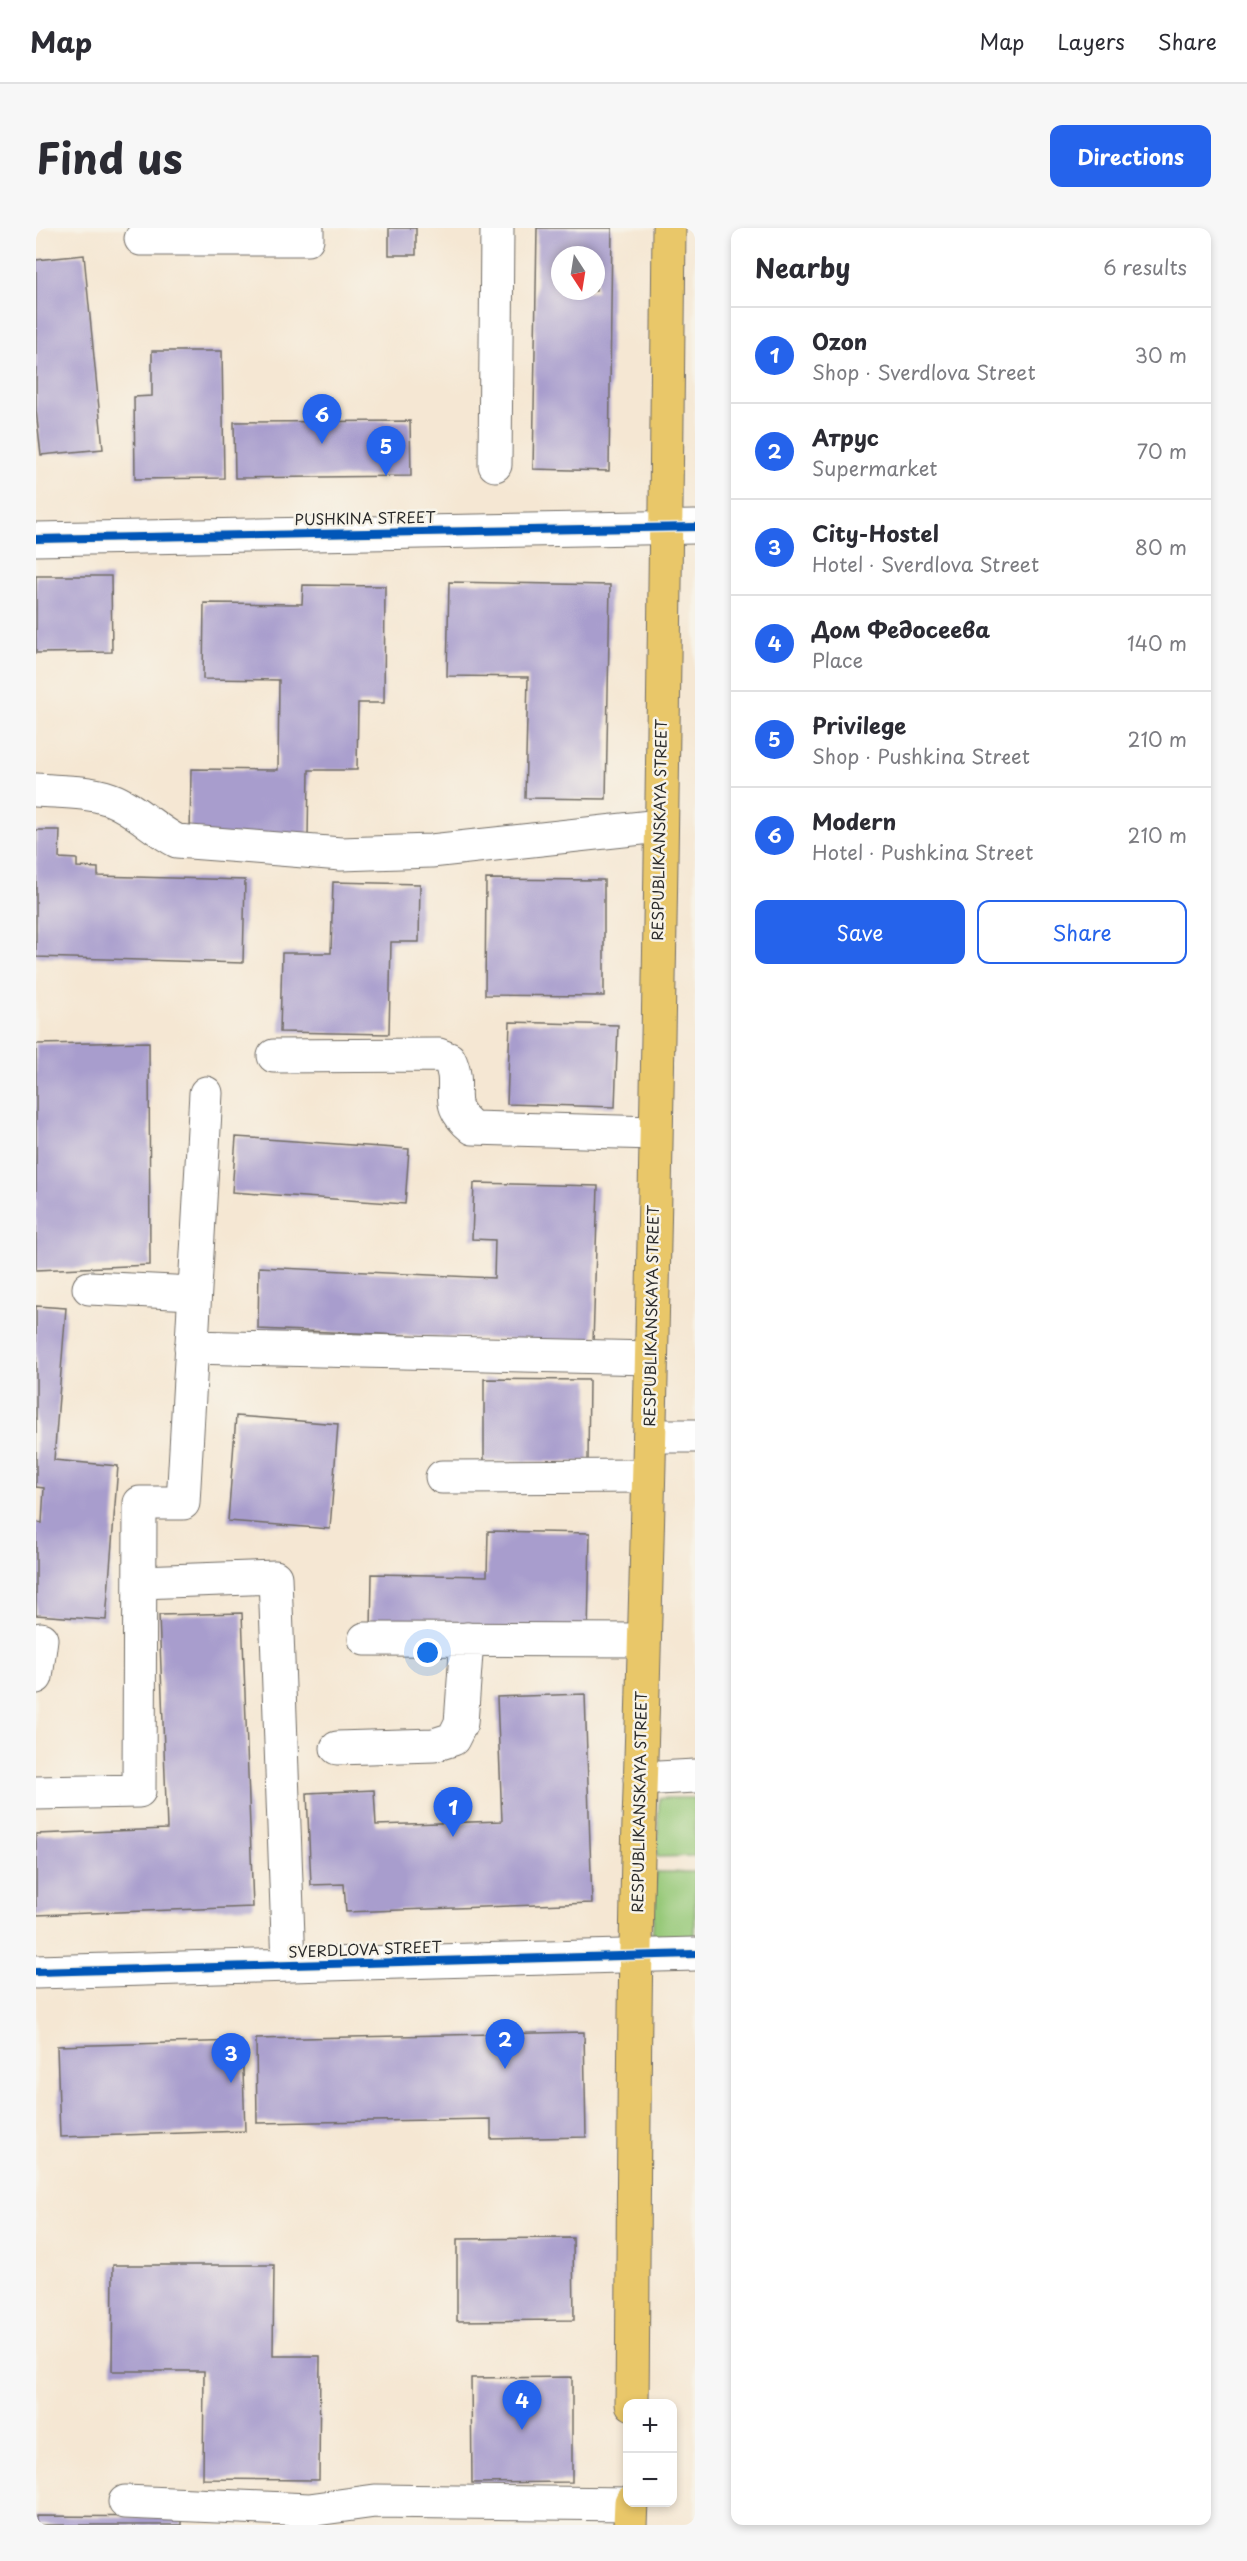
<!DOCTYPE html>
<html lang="en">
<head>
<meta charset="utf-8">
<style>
  :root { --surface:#fff; --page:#f7f7f7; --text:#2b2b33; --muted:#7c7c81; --line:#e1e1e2; --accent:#2563eb }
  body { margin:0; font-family:"Playpen Sans",sans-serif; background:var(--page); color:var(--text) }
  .controls { position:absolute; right:18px; bottom:18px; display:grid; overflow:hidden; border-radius:12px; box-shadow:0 3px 9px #0003 }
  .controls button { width:54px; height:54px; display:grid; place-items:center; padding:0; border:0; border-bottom:2px solid var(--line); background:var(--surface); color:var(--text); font:30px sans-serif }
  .compass { position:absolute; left:515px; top:18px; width:54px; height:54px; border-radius:50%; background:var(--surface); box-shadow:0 3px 9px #0003; rotate:168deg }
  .you { position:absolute; left:392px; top:1425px; width:21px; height:21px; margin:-15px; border:4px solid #fff; border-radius:50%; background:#1a73e8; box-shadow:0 0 0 9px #1a73e833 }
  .badge { display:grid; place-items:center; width:39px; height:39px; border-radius:50%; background:var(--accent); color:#fff; font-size:20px; font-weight:700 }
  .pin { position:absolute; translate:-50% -50px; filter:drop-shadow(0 2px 3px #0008) }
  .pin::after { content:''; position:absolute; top:32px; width:21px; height:18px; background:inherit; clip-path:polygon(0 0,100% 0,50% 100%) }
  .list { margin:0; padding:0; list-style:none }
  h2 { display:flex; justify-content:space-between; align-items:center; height:78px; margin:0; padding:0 24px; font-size:26px }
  h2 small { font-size:20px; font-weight:400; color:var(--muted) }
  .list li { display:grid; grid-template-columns:39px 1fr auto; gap:18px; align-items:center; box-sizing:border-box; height:96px; padding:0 24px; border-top:2px solid var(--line) }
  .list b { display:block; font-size:22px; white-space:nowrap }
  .list p { margin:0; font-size:20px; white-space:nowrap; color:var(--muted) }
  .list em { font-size:20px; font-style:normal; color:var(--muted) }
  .actions { display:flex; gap:12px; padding:18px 24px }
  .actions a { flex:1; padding:14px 0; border:2px solid var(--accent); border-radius:12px; text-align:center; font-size:21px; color:var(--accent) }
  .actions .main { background:var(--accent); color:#fff }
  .map { position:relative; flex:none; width:659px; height:2297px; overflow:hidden; border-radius:12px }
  header { display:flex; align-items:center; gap:36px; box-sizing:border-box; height:84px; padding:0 30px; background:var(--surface); border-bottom:2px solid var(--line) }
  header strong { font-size:28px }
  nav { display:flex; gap:33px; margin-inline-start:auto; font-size:21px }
  .intro { display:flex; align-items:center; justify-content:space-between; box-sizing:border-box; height:144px; padding:0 36px }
  h1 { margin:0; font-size:42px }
  .button { padding:15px 27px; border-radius:12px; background:var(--accent); color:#fff; font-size:21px; font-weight:700 }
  main { display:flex; gap:36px; padding:0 36px }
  aside { flex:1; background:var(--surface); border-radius:12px; box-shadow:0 3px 9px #0003 }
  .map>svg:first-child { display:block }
</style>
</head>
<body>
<header>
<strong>Map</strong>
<nav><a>Map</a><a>Layers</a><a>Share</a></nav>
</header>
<div class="intro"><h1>Find us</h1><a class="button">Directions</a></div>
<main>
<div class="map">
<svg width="659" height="2297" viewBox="0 0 659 2297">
  <rect width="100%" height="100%" fill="#f7f3e8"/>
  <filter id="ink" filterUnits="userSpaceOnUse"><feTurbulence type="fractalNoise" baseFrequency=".0167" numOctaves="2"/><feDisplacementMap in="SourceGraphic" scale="12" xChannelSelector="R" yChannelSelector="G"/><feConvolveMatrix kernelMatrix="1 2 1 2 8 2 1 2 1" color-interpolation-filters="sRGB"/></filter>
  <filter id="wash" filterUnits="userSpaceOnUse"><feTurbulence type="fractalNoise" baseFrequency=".008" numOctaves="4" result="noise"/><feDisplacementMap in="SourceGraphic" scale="24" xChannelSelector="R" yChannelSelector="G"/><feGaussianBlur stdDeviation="1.35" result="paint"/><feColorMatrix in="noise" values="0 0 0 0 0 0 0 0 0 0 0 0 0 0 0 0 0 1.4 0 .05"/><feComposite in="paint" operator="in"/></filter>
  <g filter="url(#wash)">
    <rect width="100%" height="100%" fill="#f5e7d3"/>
    <path fill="#97c979" stroke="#617a52" stroke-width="1.5" d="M623 1570H659V1628L621 1629Z
      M620 1644H659V1710L616 1711Z"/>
    <g id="blocks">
      <path fill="#a89dcd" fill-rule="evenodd" d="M353 0H380V27H353Z
        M501 0H576L573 243 497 241ZM524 27H560V63H524Z
        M48 27 67 221 5 227 0 182V32Z
        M116 123H186L188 250 99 251 98 169 116 168Z
        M374 193 375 248 199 250 198 194Z
        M0 348H75L76 424 0 425Z
        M413 354 574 357 570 571 489 570 492 449 411 448Z
        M267 357 349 358 348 475H322L321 542H273L272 611 154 610 155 541 242 542 243 452 167 451 168 375 266 376Z
        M0 602H24L23 630 41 631V639L62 640V648L209 652 207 735 0 729Z
        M450 651 568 652V768L449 767Z
        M297 654 384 656 383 714H355L353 806 244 804 246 725H295Z
        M474 794 582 797 579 879 471 876Z
        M113 814 114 1037 0 1042V816Z
        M200 909 373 921 369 976 196 964Z
        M438 955 562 958 557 1115 222 1101 223 1039 458 1050 459 1012 436 1011Z
        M0 1078 30 1080 18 1232 82 1238 70 1392 0 1387V1294L6 1295 8 1260 0 1259Z
        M448 1151 553 1152 552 1234 448 1233Z
        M200 1188 302 1196 294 1301 192 1293Z
        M452 1303 554 1305 552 1407 335 1403 336 1346 451 1348Z
        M206 1385 217 1679 0 1687V1606L131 1601 123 1387Z
        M549 1466 556 1675 310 1684 308 1656 275 1657 271 1565 338 1562 340 1597 466 1593 461 1469Z
        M548 1804 550 1909 455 1911V1891L221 1895 220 1811Z
        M206 1813 209 1903 24 1909 21 1818Z
        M537 2010 538 2092 421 2093V2011Z
        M77 2037H238L237 2128H284L283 2252 167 2251 168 2143H76Z
        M536 2149V2254L436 2255 435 2150Z
        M0 2288 146 2289V2297H0Z"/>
    </g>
  </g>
  <g filter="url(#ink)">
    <use href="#blocks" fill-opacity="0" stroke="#726d66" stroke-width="1.5"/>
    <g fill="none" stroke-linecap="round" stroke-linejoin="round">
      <defs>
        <path id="minor" d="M105 11H271V0
          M459 237 461 0
          M0 311 659 299
          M0 562C24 564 51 563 74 571 97 579 119 602 141 613L305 626 395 623 624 598
          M238 828 403 827 413 831C428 861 404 874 437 900L619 905
          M53 1060 158 1065
          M155 1119 615 1130
          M614 1208H659
          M406 1249 612 1248
          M104 1354 239 1349 253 1737
          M329 1411 608 1412
          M0 1449 5 1411
          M301 1520 398 1517 417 1511 425 1495 431 1411
          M604 1551 659 1548
          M0 1565 103 1563 104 1275H147L170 865
          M0 1744 659 1726
          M89 2274 273 2282 339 2273 595 2276"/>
        <path id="major" d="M596 2176C598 1972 597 1767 604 1563 620 1042 628 521 633 0
          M594 2297 595 2274"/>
      </defs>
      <use href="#minor" stroke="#726d66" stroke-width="35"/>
      <use href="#major" stroke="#726d66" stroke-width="35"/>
      <use href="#minor" stroke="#fff" stroke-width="33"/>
      <use href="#major" stroke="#e9c769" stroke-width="33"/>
      <defs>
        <path id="cycleway" d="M0 311 659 299
          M0 1744 659 1726"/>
      </defs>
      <use href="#cycleway" stroke="#f7f3e8" stroke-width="11"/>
      <use href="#cycleway" stroke="#0057b8" stroke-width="8"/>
    </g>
  </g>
  <g text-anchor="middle" stroke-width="5" stroke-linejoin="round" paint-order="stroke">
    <g font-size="15" fill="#2b2b2b" stroke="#f7f3e8">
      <text transform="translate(329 291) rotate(-1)" y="5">PUSHKINA STREET</text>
      <text transform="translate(624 602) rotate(-89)" y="5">RESPUBLIKANSKAYA STREET</text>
      <text transform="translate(616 1088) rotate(-89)" y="5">RESPUBLIKANSKAYA STREET</text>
      <text transform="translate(604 1574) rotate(-89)" y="5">RESPUBLIKANSKAYA STREET</text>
      <text transform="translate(329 1722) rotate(-2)" y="5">SVERDLOVA STREET</text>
    </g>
  </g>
</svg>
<div class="controls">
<button>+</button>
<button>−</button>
</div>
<svg class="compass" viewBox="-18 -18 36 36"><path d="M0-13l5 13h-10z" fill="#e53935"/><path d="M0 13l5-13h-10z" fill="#7c7c81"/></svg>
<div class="you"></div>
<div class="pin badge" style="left:417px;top:1609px">1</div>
<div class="pin badge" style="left:469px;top:1841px">2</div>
<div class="pin badge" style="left:195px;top:1855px">3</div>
<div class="pin badge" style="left:486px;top:2202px">4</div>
<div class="pin badge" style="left:350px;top:248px">5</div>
<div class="pin badge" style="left:286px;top:216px">6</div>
</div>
<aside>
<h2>Nearby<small>6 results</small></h2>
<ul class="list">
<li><span class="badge">1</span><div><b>Ozon</b><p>Shop · Sverdlova Street</p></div><em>30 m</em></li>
<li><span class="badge">2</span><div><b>Атрус</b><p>Supermarket</p></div><em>70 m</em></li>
<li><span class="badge">3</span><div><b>City-Hostel</b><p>Hotel · Sverdlova Street</p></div><em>80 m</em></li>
<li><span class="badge">4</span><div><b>Дом Федосеева</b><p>Place</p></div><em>140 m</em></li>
<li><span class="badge">5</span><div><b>Privilege</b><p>Shop · Pushkina Street</p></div><em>210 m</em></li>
<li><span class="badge">6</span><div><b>Modern</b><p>Hotel · Pushkina Street</p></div><em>210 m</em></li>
</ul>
<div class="actions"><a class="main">Save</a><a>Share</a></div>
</aside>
</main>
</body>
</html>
